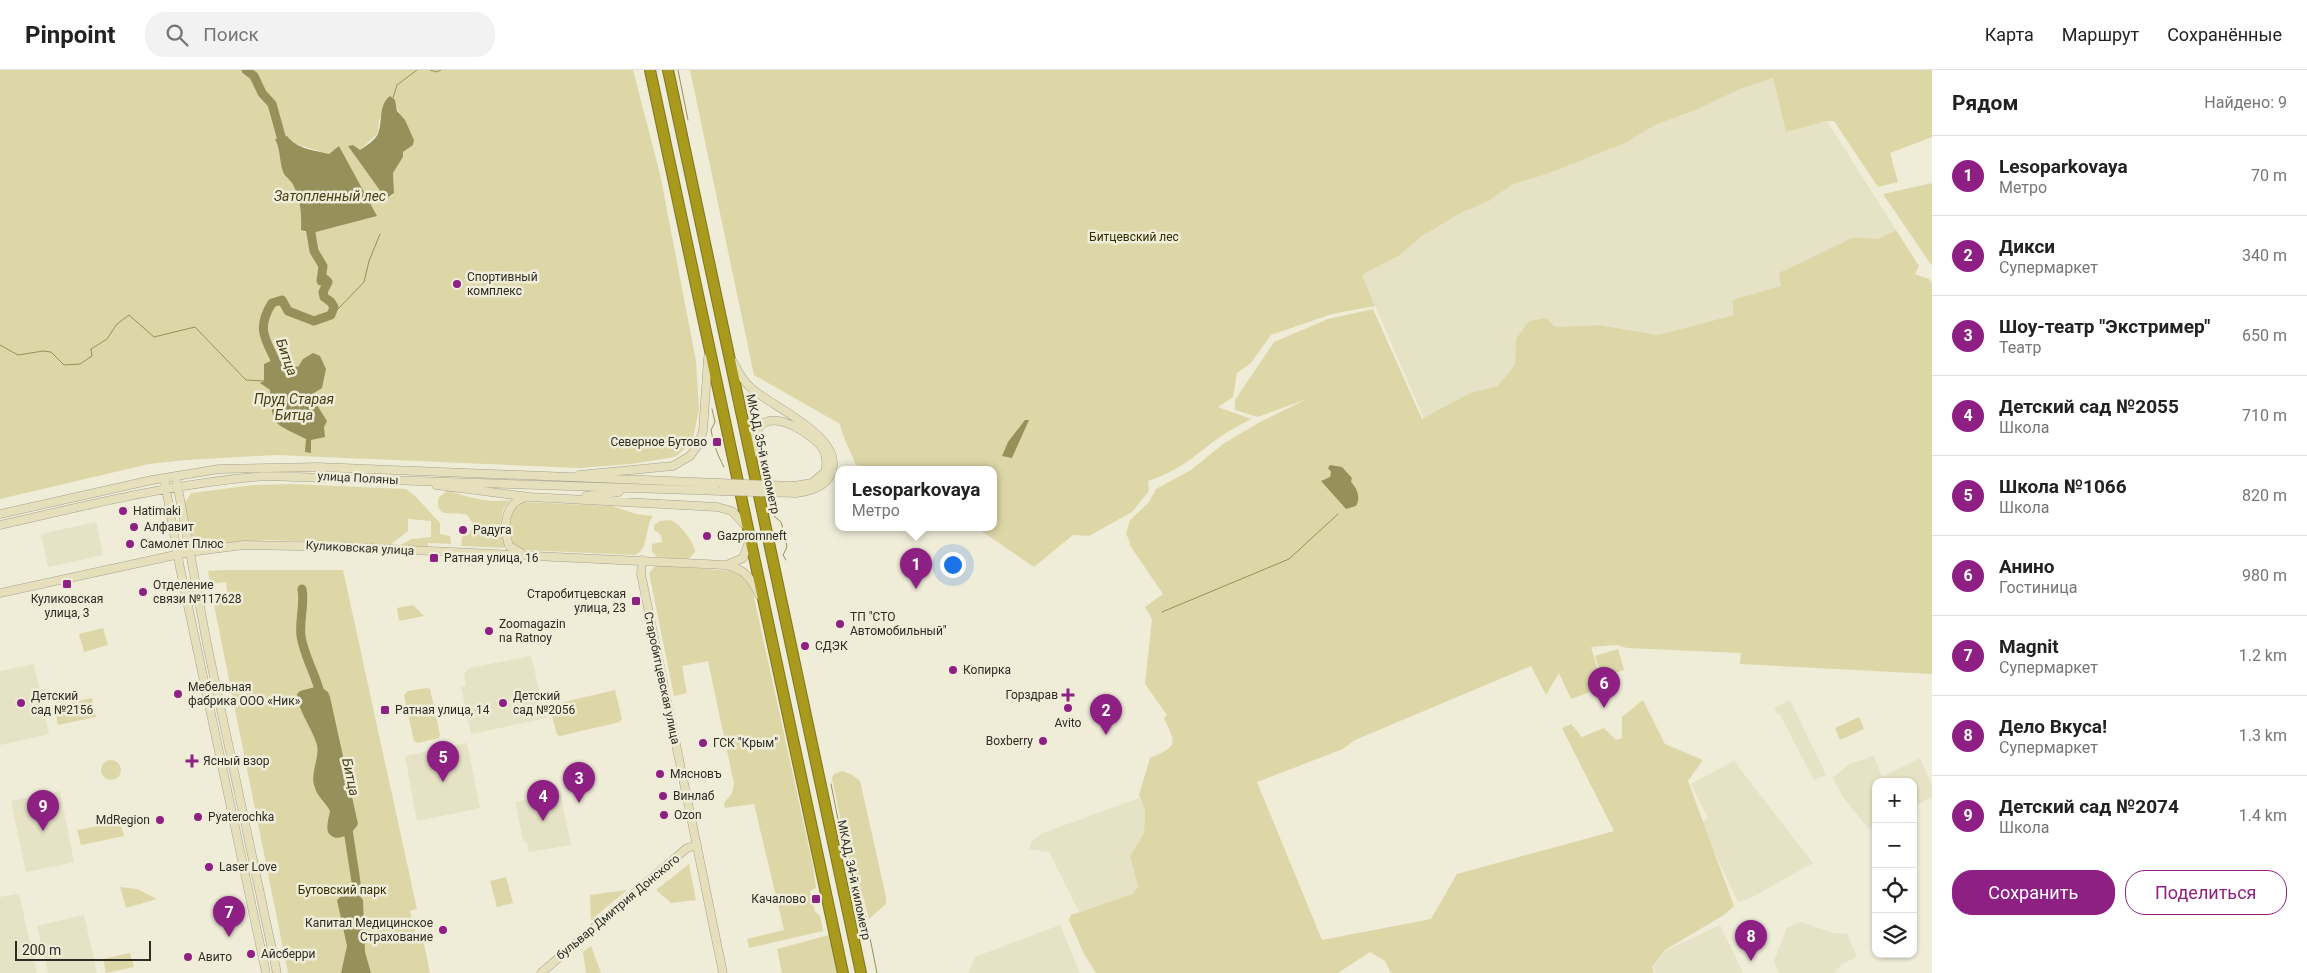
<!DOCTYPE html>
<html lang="ru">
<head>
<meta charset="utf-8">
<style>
  :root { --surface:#fff; --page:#f2f2f2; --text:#222; --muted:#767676; --line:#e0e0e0; --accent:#8e2083 }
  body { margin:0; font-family:Roboto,sans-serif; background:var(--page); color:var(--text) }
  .controls { position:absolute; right:15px; bottom:15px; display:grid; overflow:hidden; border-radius:10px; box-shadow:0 1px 4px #0004 }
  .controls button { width:45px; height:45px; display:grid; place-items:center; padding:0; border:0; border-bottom:1px solid var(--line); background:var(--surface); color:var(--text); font:25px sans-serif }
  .scale { position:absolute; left:15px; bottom:12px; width:136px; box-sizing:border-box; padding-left:5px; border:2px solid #2d2c25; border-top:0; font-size:14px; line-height:18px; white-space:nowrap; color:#2d2c25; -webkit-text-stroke:4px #efecd8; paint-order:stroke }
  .you { position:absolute; left:952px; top:494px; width:18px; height:18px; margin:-12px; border:4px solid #fff; border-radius:50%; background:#1a73e8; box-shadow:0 0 0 8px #1a73e833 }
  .badge { display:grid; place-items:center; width:32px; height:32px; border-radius:50%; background:var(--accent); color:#fff; font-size:16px; font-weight:700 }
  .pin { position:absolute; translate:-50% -41px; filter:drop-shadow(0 1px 2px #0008) }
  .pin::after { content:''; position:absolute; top:26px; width:18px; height:15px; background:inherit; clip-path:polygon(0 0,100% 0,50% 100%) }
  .popup { position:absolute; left:835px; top:396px; width:162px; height:65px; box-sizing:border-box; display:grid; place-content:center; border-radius:10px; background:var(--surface); filter:drop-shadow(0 1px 4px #0005); font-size:16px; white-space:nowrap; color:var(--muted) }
  .popup b { font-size:19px; color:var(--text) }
  .popup::after { content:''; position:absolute; left:50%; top:100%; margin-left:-10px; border:10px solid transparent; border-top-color:var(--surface) }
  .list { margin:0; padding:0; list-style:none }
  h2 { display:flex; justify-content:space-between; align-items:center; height:65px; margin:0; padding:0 20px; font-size:21px }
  h2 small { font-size:16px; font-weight:400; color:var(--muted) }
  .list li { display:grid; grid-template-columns:32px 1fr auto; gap:15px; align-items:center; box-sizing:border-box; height:80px; padding:0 20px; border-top:1px solid var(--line) }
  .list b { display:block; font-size:19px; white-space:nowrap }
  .list p { margin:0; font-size:16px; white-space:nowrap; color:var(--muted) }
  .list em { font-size:16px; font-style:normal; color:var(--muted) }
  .actions { display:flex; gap:10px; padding:15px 20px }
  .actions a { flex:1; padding:11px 0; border:1px solid var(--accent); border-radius:20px; text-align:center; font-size:18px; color:var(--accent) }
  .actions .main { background:var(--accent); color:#fff }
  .icon { flex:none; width:28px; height:28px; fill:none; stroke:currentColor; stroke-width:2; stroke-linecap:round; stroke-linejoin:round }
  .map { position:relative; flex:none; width:1932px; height:903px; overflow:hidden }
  header { display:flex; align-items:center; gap:30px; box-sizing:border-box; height:70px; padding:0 25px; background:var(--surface); border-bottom:1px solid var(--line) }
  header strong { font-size:24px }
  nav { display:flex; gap:28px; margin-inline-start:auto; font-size:18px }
  .search { width:350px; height:45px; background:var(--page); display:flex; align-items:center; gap:12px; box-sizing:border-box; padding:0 18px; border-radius:20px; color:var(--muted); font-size:19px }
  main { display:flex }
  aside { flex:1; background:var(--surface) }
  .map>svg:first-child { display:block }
</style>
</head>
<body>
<header>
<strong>Pinpoint</strong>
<div class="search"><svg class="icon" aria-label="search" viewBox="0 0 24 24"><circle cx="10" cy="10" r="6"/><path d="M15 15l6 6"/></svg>Поиск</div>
<nav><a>Карта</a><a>Маршрут</a><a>Сохранённые</a></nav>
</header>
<main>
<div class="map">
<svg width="1932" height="903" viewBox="0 0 1932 903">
  <rect width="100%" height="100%" fill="#efecd8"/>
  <path fill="#e5e2c6" d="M1773 8 1786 61 1827 51 1896 160 1878 169 1854 167 1780 203 1782 216 1732 230 1734 245 1658 265 1599 255 1555 257 1516 269 1515 294 1498 316 1470 323 1424 349 1362 205 1400 185 1422 166 1461 143 1489 131 1513 114 1547 104 1625 73 1655 55 1698 39 1740 19Z
    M96 452 103 485 48 497 41 464Z
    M531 586 546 648 471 664 461 617 466 616 464 604 469 598Z
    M34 594 49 664 0 675V601Z
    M1790 630 1826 705 1814 710 1779 643 1777 644 1774 638Z
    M467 673 480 738 417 751 405 686Z
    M1874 686 1882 707 1920 688 1932 716V727L1913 737V712H1876V755L1869 759 1843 727 1833 708 1849 694Z
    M1734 691 1813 793 1747 830 1738 832 1703 758 1702 753 1708 747 1691 714Z
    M60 721 74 792 26 802 11 731Z
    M560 723 571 775 529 782 527 773 523 770 515 732Z
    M1139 728 1145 741 1144 763 1130 786 1138 817 1132 824 1079 842 1049 782 1029 779 1032 771 1043 763Z
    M19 824 37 903H0V827Z
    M84 845 97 903H48L37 856Z
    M1800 852 1834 863 1847 864 1857 887 1842 894 1834 903H1779L1774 891 1787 858Z
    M1060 855 1080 903H968L975 887Z
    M1720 855 1743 903H1656L1653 897 1665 881Z"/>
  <path fill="#ddd7a8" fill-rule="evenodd" d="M0 0H633L660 104 696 291 699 340 692 373 675 387 631 394 578 398 276 385 186 390 149 394 0 429ZM394 30C398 44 408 56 414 70L413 75 403 82V87L393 103 394 122 392 126 386 129 348 76 353 75 360 80 378 63 379 50ZM292 73 329 84 339 77 376 146 332 158 304 162 298 127 292 113 284 103 280 77Z
    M690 0H1932V67L1890 83 1898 112 1878 117 1834 51H1827L1786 62 1773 8 1740 19 1698 39 1655 55 1625 73 1547 104 1513 114 1489 131 1461 143 1422 166 1400 185 1362 205 1375 236 1332 244 1271 265 1251 293 1237 303 1233 327 1218 337 1251 349C1240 355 1228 361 1217 369 1195 386 1175 403 1148 411L1149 421 1132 442 1089 466 1073 465 1034 497 977 458H994V400H867L859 395 856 396C851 381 843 369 840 354L754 305Z
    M1932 113V196L1883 124Z
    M1896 160 1919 196 1915 204 1929 209 1932 214V604L1740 594 1741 583 1627 578 1617 575 1591 577 1600 608 1598 619 1571 629 1559 603 1546 625 1531 596 1355 670 1343 679 1257 712 1322 870 1431 849 1457 804 1614 761 1562 658 1571 654 1582 667 1604 658 1616 670 1622 668V647L1643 630 1665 674 1703 690 1688 711 1734 836 1724 845 1665 880 1652 897 1654 903H1391L1385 891 1370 882 1338 903H1096L1084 884 1069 850 1071 845 1132 824 1138 817 1130 786 1144 763 1145 741 1139 725 1150 688C1177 676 1177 675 1164 648L1167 645 1145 614 1152 549 1145 537 1163 524 1129 474 1130 472 1126 464 1130 450 1149 432 1156 419 1191 400 1223 374 1260 352 1307 329 1258 347 1235 340V330L1274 272 1328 249 1373 239 1422 349 1470 323 1498 316 1515 294 1516 269 1529 251 1546 248 1555 257 1599 255 1658 265 1734 245 1732 230 1781 216 1779 203 1854 167 1878 169ZM1342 397 1352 408 1351 412C1358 419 1359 427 1356 436L1346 438 1321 411 1330 407 1331 402 1329 400Z
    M293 414 406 419 416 427 440 453V464L450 466 451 474 428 473 427 477 400 475 412 469 431 467V451L410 449H408V461L390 475 271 470 205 474 196 473 190 463 184 434 191 423 254 415Z
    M448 420C469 428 488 433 510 430 494 446 506 463 504 478L461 476 462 467 468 465 474 455 467 445C455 440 433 451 439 427Z
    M523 432 612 436 636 444 653 446C644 457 650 479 635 485L523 480 514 478C507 464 505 439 523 432Z
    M670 450C679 452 695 473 695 482L689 489 657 487 652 481V474L662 472 661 465 654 460V455L660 451Z
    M656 495 732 501 745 508 752 518 813 796 816 818 810 821 815 842 820 846 823 861 749 878 747 869 784 860 754 734 725 738 724 733 732 723 734 714 708 591 682 596 687 623 674 626 649 503Z
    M225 500H343L417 839 410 841 416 864H422L430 903H288L214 535 217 531 228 529 226 512 210 514 208 501Z
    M413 535 424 546 399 551 397 538Z
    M103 558 108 575 84 582 79 564Z
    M1618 579 1624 600 1602 607 1595 586Z
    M427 618 430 619 440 665 439 668 418 673 414 671 404 625 408 621Z
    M615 620 622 648 620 652 560 666 557 665 551 642 555 634Z
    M92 628 96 647 58 655 54 636Z
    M1859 647 1864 659 1840 670 1835 658Z
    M101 700a10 10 0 1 1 20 0a10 10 0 1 1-20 0Z
    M842 701 851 704 860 711 886 827V834L869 849 863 826 856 825 832 708 834 704Z
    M120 752 124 766 81 775 77 760Z
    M689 794 696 830 671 833 656 820Z
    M506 807 513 833 497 837 490 811Z
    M120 817 137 819 157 829 126 838Z
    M627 820 591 850 590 825Z
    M829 865 837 903H782L777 879Z
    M591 876 601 903H586L583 882Z
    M130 883 134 897 106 903 103 889Z"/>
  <path fill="#97905b" d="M390 26 395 30 397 41 405 50 414 70 413 75 403 82V87L393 103 394 123 386 129 348 76 353 75 360 80C366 76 374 71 378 64 383 52 378 35 390 26Z
    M287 66C297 79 313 80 329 84L339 76 377 146 312 163 301 160C302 144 300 127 292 113 290 110 286 107 284 104 279 93 281 80 275 69Z
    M313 283 320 286 326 299 322 318 314 323 317 335 327 351 324 357 325 367 311 370V383L305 382 306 369C274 353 272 357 270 320L260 313 264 311V294L275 289 298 297 303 289Z
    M1025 350H1029L1012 388 1002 386 1008 372Z
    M1330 395 1342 397 1352 408 1351 412C1357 418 1361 428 1356 436L1346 439 1321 411 1330 407 1331 402 1328 398Z
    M319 616 328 622 330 627 358 754C354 763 335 775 328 762 326 756 329 747 330 741 326 733 317 726 315 718 309 704 320 689 317 675 312 657 298 642 297 624L300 621Z
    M346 822 358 823 363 830 365 882 371 903H341L347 876 337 830Z"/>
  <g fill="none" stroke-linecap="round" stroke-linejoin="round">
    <path stroke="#97905b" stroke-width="1" d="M430 0 437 2 441 0
      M678 0 688 50
      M393 28 397 15 417 0
      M333 241 338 239 364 212 369 191 380 164
      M0 275 18 285 43 281 51 282 64 295 80 294 92 286 91 279 107 269 117 254 129 245 154 267 195 257 246 310 264 311
      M712 339 715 352 711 360C714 375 717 384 724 397
      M761 363C754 376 763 397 766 411
      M769 424 774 446 781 452 783 459 787 477 783 485 786 490
      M1162 542 1289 489 1338 444
      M831 714 853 825 862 828 877 903"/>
    <path stroke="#97905b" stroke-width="9" d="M246 0 254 6 262 23 272 34 284 77
      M279 300C270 273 253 263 272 233L282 230 288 241 314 251 331 245 334 237 331 232 324 227 323 222 328 212 325 209 321 211 323 196 314 181 309 151
      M302 519C305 534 299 550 301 566 304 587 317 606 321 627
      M347 753 356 812 355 834"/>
    <defs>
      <path id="secondary" d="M733 292C738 301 742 310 750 317 771 337 847 367 831 404 825 417 809 422 796 423
        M753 384V365C756 361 759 356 764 353 780 343 814 366 823 379 827 386 827 394 825 402L812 413 794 416
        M579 405 673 396 690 386 698 375 703 361 708 288
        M165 413 180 498 266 903
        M177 413 207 574 277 903
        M436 415 530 427 717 437 732 441 746 456
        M586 426 619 422
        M0 444 152 410 219 399 318 397 719 413
        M0 455C88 435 175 413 266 406L722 421
        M521 483 509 476C503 456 504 433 526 427
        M642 490 641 504 723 903
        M729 494 743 488 749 472
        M0 523 189 482 244 475 346 477 725 495C743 498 752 508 759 525
        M541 903 687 778 697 775"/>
      <path id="highway" d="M650 0 843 903
        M668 0 861 903"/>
    </defs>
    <use href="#secondary" stroke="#a5a290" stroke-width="9"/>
    <use href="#highway" stroke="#7e7320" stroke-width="12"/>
    <use href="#secondary" stroke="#e5e0bb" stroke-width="8"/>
    <use href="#highway" stroke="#a9991d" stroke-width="10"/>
    <defs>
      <path id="secondary-bridge" d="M719 413 794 416
        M722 421 796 423"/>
    </defs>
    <use href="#secondary-bridge" stroke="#a5a290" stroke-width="9" stroke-linecap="butt"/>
    <use href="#secondary-bridge" stroke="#e5e0bb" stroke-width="8"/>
  </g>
  <g fill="#8e2083" stroke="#efecd8" stroke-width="2">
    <circle cx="457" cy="214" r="5"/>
    <rect x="712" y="367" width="10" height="10" rx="2.5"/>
    <circle cx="123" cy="441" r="5"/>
    <circle cx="134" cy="457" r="5"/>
    <circle cx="463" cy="460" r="5"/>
    <circle cx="707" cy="466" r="5"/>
    <circle cx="130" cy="474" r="5"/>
    <rect x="429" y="483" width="10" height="10" rx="2.5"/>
    <rect x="62" y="509" width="10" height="10" rx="2.5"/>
    <circle cx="143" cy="522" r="5"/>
    <rect x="631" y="526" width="10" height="10" rx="2.5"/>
    <circle cx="840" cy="554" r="5"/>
    <circle cx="489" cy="561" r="5"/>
    <circle cx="805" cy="576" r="5"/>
    <circle cx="953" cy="600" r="5"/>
    <circle cx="178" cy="624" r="5"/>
    <path d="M1065.5 617.5h5v5h5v5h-5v5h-5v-5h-5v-5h5z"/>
    <circle cx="21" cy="633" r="5"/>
    <circle cx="503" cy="633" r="5"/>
    <circle cx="1068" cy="638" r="5"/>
    <rect x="380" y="635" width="10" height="10" rx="2.5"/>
    <circle cx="1043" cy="671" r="5"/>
    <circle cx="703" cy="673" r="5"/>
    <path d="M189.5 683.5h5v5h5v5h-5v5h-5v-5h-5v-5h5z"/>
    <circle cx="660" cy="704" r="5"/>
    <circle cx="663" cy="726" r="5"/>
    <circle cx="664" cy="745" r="5"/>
    <circle cx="198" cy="747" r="5"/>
    <circle cx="160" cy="750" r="5"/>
    <circle cx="209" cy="797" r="5"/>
    <rect x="811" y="824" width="10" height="10" rx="2.5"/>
    <circle cx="443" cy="860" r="5"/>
    <circle cx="251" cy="884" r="5"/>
    <circle cx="188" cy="887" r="5"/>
  </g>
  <g text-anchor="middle" stroke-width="5" stroke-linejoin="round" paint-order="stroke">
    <g font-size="12" fill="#322c00" stroke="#efecd8">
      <text x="1134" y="171">Битцевский лес</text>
      <text x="342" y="824">Бутовский парк</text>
    </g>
    <g font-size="12" fill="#2d2c25" stroke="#efecd8" text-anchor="start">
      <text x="467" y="211">Спортивный<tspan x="467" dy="14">комплекс</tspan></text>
      <text x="707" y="376" text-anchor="end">Северное Бутово</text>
      <text x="133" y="445">Hatimaki</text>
      <text x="144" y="461">Алфавит</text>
      <text x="473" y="464">Радуга</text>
      <text x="717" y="470">Gazpromneft</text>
      <text x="140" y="478">Самолет Плюс</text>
      <text x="444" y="492">Ратная улица, 16</text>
      <text x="153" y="519">Отделение<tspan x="153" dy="14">связи №117628</tspan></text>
      <text x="626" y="528" text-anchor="end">Старобитцевская<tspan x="626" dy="14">улица, 23</tspan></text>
      <text x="67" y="533" text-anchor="middle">Куликовская<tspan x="67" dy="14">улица, 3</tspan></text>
      <text x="850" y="551">ТП "СТО<tspan x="850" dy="14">Автомобильный"</tspan></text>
      <text x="499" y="558">Zoomagazin<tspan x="499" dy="14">na Ratnoy</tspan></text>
      <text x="815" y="580">СДЭК</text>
      <text x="963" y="604">Копирка</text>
      <text x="188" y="621">Мебельная<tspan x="188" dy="14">фабрика ООО «Ник»</tspan></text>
      <text x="1058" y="629" text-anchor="end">Горздрав</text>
      <text x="31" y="630">Детский<tspan x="31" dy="14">сад №2156</tspan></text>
      <text x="513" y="630">Детский<tspan x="513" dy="14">сад №2056</tspan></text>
      <text x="395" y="644">Ратная улица, 14</text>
      <text x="1068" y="657" text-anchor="middle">Avito</text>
      <text x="1033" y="675" text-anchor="end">Boxberry</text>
      <text x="713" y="677">ГСК "Крым"</text>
      <text x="203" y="695">Ясный взор</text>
      <text x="670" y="708">Мясновъ</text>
      <text x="673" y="730">Винлаб</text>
      <text x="674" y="749">Ozon</text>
      <text x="208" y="751">Pyaterochka</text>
      <text x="150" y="754" text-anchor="end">MdRegion</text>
      <text x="219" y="801">Laser Love</text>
      <text x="806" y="833" text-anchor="end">Качалово</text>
      <text x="433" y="857" text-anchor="end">Капитал Медицинское<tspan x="433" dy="14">Страхование</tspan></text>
      <text x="261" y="888">Айсберри</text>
      <text x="198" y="891">Авито</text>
    </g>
    <g font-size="12" fill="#2d2c25" stroke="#efecd8">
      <text transform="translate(763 384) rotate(78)" y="4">МКАД, 35-й километр</text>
      <text transform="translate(358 408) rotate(3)" y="4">улица Поляны</text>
      <text transform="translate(360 478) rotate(3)" y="4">Куликовская улица</text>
      <text transform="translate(662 608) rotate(78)" y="4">Старобитцевская улица</text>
      <text transform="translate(854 810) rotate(78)" y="4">МКАД, 34-й километр</text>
      <text transform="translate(618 837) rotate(-40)" y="4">бульвар Дмитрия Донского</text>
    </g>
    <g font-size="14" font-style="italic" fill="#464016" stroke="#efecd8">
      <text x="330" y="131">Затопленный лес</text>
      <text transform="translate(287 287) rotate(70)" y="5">Битца</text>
      <text x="294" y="334">Пруд Старая<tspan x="294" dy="16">Битца</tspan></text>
      <text transform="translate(351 707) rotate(78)" y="5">Битца</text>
    </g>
  </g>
</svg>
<div class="controls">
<button>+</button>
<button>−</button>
<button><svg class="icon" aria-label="locate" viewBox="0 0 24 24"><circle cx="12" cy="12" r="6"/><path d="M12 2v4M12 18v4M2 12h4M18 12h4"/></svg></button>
<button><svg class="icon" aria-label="layers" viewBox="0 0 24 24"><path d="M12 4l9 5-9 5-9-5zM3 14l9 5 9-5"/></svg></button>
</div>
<div class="scale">200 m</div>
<div class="you"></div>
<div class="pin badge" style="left:916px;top:519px">1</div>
<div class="popup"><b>Lesoparkovaya</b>Метро</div>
<div class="pin badge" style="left:1106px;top:665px">2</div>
<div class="pin badge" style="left:579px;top:733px">3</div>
<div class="pin badge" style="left:543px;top:751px">4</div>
<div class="pin badge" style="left:443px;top:712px">5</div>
<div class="pin badge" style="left:1604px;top:638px">6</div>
<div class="pin badge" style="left:229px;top:867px">7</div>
<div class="pin badge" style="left:1751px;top:891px">8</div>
<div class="pin badge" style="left:43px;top:761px">9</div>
</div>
<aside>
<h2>Рядом<small>Найдено: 9</small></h2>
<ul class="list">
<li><span class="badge">1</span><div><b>Lesoparkovaya</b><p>Метро</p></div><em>70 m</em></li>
<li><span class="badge">2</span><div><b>Дикси</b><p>Супермаркет</p></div><em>340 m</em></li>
<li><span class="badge">3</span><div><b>Шоу-театр &quot;Экстример&quot;</b><p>Театр</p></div><em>650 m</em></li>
<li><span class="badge">4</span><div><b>Детский сад №2055</b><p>Школа</p></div><em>710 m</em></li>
<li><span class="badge">5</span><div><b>Школа №1066</b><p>Школа</p></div><em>820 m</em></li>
<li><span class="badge">6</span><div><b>Анино</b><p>Гостиница</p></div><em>980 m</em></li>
<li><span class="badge">7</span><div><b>Magnit</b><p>Супермаркет</p></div><em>1.2 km</em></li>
<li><span class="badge">8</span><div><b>Дело Вкуса!</b><p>Супермаркет</p></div><em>1.3 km</em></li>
<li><span class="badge">9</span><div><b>Детский сад №2074</b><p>Школа</p></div><em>1.4 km</em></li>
</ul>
<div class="actions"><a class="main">Сохранить</a><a>Поделиться</a></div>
</aside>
</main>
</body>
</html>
